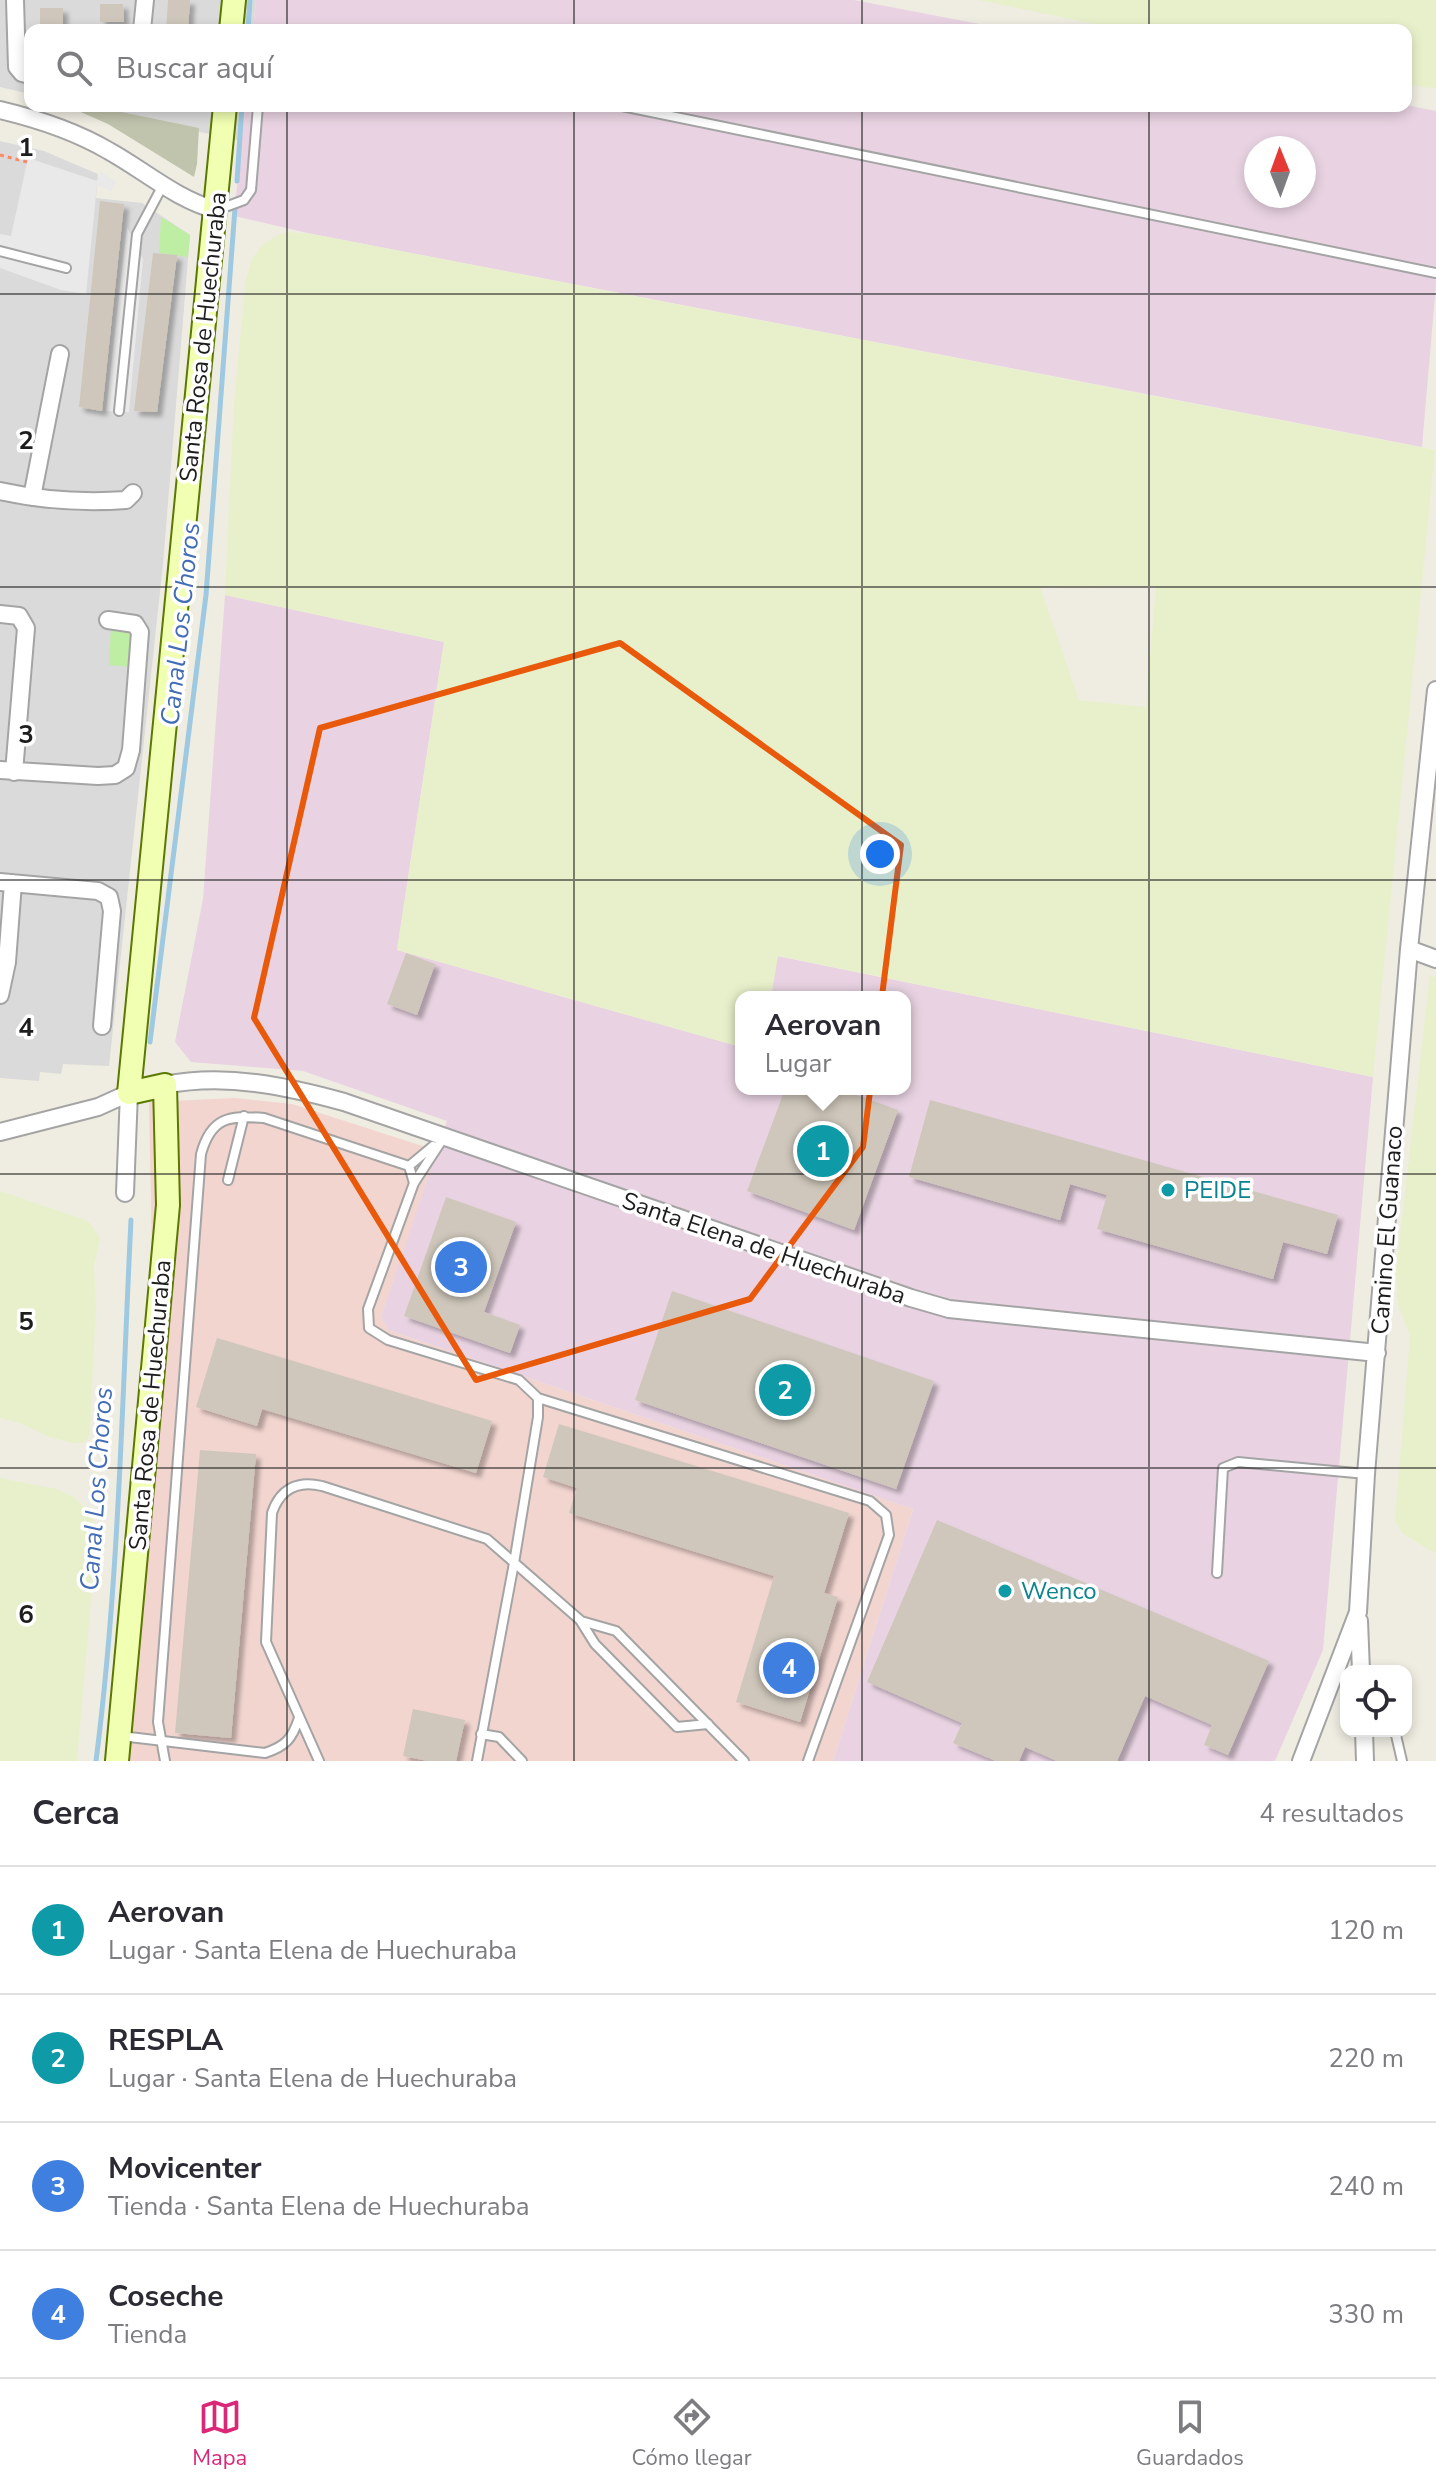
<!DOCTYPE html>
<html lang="es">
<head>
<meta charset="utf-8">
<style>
  :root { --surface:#fff; --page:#f2f2f3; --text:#2b2b33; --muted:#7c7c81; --line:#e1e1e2; --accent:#db2777 }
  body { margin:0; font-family:"Nunito Sans",sans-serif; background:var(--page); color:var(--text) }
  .controls { position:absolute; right:24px; bottom:24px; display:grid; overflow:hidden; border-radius:16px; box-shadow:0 4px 12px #0003 }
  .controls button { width:72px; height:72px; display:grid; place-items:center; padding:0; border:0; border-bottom:2px solid var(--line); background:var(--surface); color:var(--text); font:40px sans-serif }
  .compass { position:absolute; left:1244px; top:136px; width:72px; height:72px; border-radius:50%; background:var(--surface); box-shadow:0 4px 12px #0003; rotate:359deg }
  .you { position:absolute; left:880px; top:854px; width:28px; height:28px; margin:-20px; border:6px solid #fff; border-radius:50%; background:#1a73e8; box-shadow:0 0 0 12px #1a73e833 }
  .badge { display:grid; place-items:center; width:52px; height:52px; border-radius:50%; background:var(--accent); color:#fff; font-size:26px; font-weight:700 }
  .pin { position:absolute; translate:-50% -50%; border:4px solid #fff; box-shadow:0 2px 8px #0006 }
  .popup { position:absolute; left:735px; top:991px; width:176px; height:104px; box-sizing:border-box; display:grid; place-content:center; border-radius:16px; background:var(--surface); filter:drop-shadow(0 2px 6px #0005); font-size:26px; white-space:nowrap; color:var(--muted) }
  .popup b { font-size:30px; color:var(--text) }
  .popup::after { content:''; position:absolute; left:50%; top:100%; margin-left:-16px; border:16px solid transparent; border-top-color:var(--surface) }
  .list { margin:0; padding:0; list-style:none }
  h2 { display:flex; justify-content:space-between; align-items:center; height:104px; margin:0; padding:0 32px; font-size:34px }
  h2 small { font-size:26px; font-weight:400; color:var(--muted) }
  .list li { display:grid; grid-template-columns:52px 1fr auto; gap:24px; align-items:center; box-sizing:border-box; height:128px; padding:0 32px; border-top:2px solid var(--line) }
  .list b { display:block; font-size:30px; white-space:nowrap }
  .list p { margin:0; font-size:26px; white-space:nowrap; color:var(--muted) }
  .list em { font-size:26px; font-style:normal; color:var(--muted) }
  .icon { flex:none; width:44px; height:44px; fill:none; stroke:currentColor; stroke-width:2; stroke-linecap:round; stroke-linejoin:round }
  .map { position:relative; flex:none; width:1436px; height:1761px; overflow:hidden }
  .search { position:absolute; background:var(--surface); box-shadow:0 4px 12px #0003; left:24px; right:24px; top:24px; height:88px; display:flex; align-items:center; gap:20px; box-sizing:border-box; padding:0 28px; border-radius:16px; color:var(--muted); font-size:30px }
  .sheet { height:616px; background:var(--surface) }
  nav { display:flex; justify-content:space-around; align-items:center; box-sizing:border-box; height:112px; border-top:2px solid var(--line); background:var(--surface); font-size:22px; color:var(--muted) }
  nav a { display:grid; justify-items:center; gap:4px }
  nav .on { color:var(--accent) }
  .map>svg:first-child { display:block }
</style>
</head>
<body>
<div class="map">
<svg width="1436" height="1761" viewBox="0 0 1436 1761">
  <defs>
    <filter id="shadow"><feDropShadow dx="5" dy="5" stdDeviation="2" flood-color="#0004"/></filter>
  </defs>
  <rect width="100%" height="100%" fill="#efede2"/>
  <path fill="#dbdada" d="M0 0H256L253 30H30V94L0 87Z
    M83 106H245L241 141Z
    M0 141 44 151 98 174 96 198 142 203 190 235 163 564 109 1066 63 1064 61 1074 40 1072 39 1081 0 1078Z"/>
  <path fill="#f2d5cf" d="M235 1098 292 1104 438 1151 381 1317 388 1330 913 1509 833 1761H113L152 1253 149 1102Z"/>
  <path fill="#e9d3e2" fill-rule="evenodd" d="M256 0H854L1011 30H253Z
    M1406 105 1436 111V284L1422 447 312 234 234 216 245 106ZM1256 148H1304V196H1256Z
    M225 595 444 642 397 950 741 1047V1089H905V997H771L777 956 1373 1077 1323 1650 1275 1761H833L913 1509 388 1330 381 1317 447 1121 303 1071 191 1062 175 1042 203 899Z"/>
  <path fill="#c1c4ad" d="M67 106H92L199 128 197 164 194 177 108 124Z"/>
  <path fill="#e8f0cb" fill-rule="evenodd" d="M978 0H1436V89L1406 84V30H1123Z
    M289 232 312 234 1435 450 1373 1077 778 956 771 997H741V1047L397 950 444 642 225 595 234 402 246 279 252 259 262 245 276 236ZM1156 586 1146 707 1079 700 1040 587Z
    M1430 975 1436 978V1554L1402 1533 1395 1521 1410 1336 1398 1305 1396 1271Z
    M0 1191 80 1218 90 1223 100 1238 94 1266 96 1306 90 1429 88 1439 83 1443H72L49 1437 22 1424 0 1418Z
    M0 1478 56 1489 72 1496 91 1513 97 1529 77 1761H0Z"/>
  <path fill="#beeea3" d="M161 217 190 235 188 257 159 253Z
    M111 627 135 629 132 667 109 665Z"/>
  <path fill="#e9e9e9" d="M28 158 97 181 101 172 116 182 111 191 97 185 86 294 61 290 0 268V234L11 236Z
    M127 227 143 259 129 412 106 411Z"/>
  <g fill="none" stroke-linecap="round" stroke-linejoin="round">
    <path stroke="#9ec9e1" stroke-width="5" d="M248 30 250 0
      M237 181 242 106
      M150 1042 206 595 235 208
      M96 1761C119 1582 122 1400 131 1220"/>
  </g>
  <path fill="#cfc7bb" filter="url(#shadow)" d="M168 0H190L188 30H166Z
    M100 4H123L124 22H100Z
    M40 8H63V26L40 27Z
    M100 201 124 204 102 411 79 407Z
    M153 253 177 255 157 412 134 411Z
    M406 953 435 964 417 1015 387 1004Z
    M785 1089H840L898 1110 854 1230 747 1191Z
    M930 1100 1338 1215 1327 1254 1283 1242 1273 1279 1097 1229 1107 1195 1070 1184 1060 1220 909 1177Z
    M446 1197 516 1222 484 1312 520 1325 510 1353 404 1316Z
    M672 1291 934 1381 896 1489 635 1400Z
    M217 1338 492 1421 476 1473 262 1409 257 1426 196 1407Z
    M559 1424 849 1513 824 1593 838 1597 800 1722 736 1702 774 1576 569 1513 577 1488 543 1477Z
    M200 1450 256 1454 231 1738 175 1733Z
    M937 1520 1269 1661 1228 1755 1204 1745 1212 1725 1145 1696 1117 1761H1057L1025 1747 1019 1761H996L953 1743 962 1723 867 1682Z
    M413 1709 465 1720 456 1761H428L403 1756Z"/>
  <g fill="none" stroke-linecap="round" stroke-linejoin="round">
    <defs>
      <path id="lane" d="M622 106 1436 273
        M217 210 244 200 251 190 258 106
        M0 251 66 268
        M119 411 137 234 163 185
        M444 1137 414 1183 368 1309 369 1328 388 1340 519 1380 538 1398 870 1501 886 1515 889 1535 808 1761
        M409 1166 433 1146
        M228 1180 244 1116
        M1217 1573 1223 1468 1238 1462 1366 1474
        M581 1621 616 1631 744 1761
        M1395 1731 1402 1761
        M481 1734 499 1737 522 1761
        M121 1736 265 1753C286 1746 292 1739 299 1718
        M165 1761 158 1722 201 1154C211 1118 228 1115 264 1118L409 1166 414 1183
        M319 1761 266 1642 272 1513C280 1489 297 1480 322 1486L487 1539 580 1620 595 1644 677 1727 708 1724
        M477 1761 514 1563 538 1417V1398"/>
      <path id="street" d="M15 0 17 67 22 73 30 75
        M142 30 145 0
        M0 110C38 119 75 131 109 151 145 171 176 199 216 210
        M0 491C41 500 84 503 126 500L133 493
        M32 497 60 354
        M0 614 19 616 26 628 14 772
        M0 770 98 776 115 775 126 768 131 750 140 632 135 624 108 620
        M0 882 98 891 109 897 112 911 102 1026
        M1409 949 1436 959
        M0 995 7 962 13 883
        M165 1085C225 1073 286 1086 344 1102L911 1298 949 1309 1377 1353
        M0 1132 98 1107 129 1093 125 1193
        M1359 1621 1361 1671
        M1364 1731 1365 1761
        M1301 1761 1358 1612 1366 1474 1409 949 1436 690"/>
      <path id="secondary" d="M231 30 234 0
        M117 1761 168 1205 165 1085 129 1093 225 106"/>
    </defs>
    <use href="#lane" stroke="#a4a4a4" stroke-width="12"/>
    <use href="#street" stroke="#a4a4a4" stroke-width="20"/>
    <use href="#secondary" stroke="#5b7800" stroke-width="26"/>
    <path stroke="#ff8863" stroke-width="3" stroke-dasharray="4 4" stroke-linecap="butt" d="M0 155 27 162"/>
    <use href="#lane" stroke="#fff" stroke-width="8"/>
    <use href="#street" stroke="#fff" stroke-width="16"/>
    <use href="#secondary" stroke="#f0ffb1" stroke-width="22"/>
  </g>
  <path fill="none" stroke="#e8590c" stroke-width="6" stroke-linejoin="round" d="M620 643 901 845 863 1147 750 1299 476 1380 254 1018 320 728Z"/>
  <path fill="none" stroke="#1d1d1d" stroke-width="2" stroke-opacity="0.55" d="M287 0V30M574 0V30M862 0V30M1149 0V30M287 106V1761M574 106V1761M862 106V1761M1149 106V1761M0 294H1436M0 587H1436M0 880H1436M0 1174H1436M0 1468H1436"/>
  <g fill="#0f9aa8" stroke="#fff" stroke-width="3">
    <circle cx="1168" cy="1190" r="8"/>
    <circle cx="1005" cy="1591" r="8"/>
  </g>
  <g text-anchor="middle" stroke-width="7" stroke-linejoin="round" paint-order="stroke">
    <g font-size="24" fill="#1d1d1d" stroke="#fff">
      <text transform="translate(203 337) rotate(-84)" y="8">Santa Rosa de Huechuraba</text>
      <text transform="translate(1387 1230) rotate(-86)" y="8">Camino El Guanaco</text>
      <text transform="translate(764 1248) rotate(19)" y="8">Santa Elena de Huechuraba</text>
      <text transform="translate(150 1405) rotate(-85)" y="8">Santa Rosa de Huechuraba</text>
    </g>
    <g font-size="24" fill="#0d838f" stroke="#fff" text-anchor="start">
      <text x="1184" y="1198">PEIDE</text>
      <text x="1021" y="1599">Wenco</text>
    </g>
    <g font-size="26" font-style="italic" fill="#426cb4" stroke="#fff">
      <text transform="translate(180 624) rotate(-84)" y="9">Canal Los Choros</text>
      <text transform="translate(96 1489) rotate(-86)" y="9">Canal Los Choros</text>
    </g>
  </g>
  <g font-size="26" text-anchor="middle" font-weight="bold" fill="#1d1d1d" stroke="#fff" stroke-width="7" stroke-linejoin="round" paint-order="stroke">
    <text x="26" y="156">1</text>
    <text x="26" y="449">2</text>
    <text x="26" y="743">3</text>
    <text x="26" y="1036">4</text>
    <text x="26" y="1330">5</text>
    <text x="26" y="1623">6</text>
  </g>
</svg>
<div class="controls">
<button><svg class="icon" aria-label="locate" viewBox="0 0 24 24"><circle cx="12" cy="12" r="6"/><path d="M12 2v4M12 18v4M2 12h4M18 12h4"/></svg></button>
</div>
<svg class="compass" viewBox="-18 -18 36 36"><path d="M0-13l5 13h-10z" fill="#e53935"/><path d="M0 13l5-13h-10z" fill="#7c7c81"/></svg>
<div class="you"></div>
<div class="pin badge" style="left:823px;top:1151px;background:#0f9aa8">1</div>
<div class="popup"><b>Aerovan</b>Lugar</div>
<div class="pin badge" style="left:785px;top:1390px;background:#0f9aa8">2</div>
<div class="pin badge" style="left:461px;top:1267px;background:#3f7fe0">3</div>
<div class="pin badge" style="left:789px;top:1668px;background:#3f7fe0">4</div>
<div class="search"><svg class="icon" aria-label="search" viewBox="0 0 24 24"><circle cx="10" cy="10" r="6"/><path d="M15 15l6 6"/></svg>Buscar aquí</div>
</div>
<section class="sheet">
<h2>Cerca<small>4 resultados</small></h2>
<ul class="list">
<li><span class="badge" style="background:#0f9aa8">1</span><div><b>Aerovan</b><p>Lugar · Santa Elena de Huechuraba</p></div><em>120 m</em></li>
<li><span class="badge" style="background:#0f9aa8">2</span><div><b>RESPLA</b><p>Lugar · Santa Elena de Huechuraba</p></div><em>220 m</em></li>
<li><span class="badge" style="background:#3f7fe0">3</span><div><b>Movicenter</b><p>Tienda · Santa Elena de Huechuraba</p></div><em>240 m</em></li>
<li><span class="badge" style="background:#3f7fe0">4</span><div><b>Coseche</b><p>Tienda</p></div><em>330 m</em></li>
</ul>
</section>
<nav>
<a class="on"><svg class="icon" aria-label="map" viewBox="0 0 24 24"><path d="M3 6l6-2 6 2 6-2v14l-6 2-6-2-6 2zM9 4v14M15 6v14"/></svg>Mapa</a>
<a><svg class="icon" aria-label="directions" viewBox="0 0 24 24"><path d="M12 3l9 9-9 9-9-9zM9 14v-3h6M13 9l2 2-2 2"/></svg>Cómo llegar</a>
<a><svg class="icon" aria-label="saved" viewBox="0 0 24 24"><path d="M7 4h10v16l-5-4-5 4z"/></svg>Guardados</a>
</nav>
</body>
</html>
